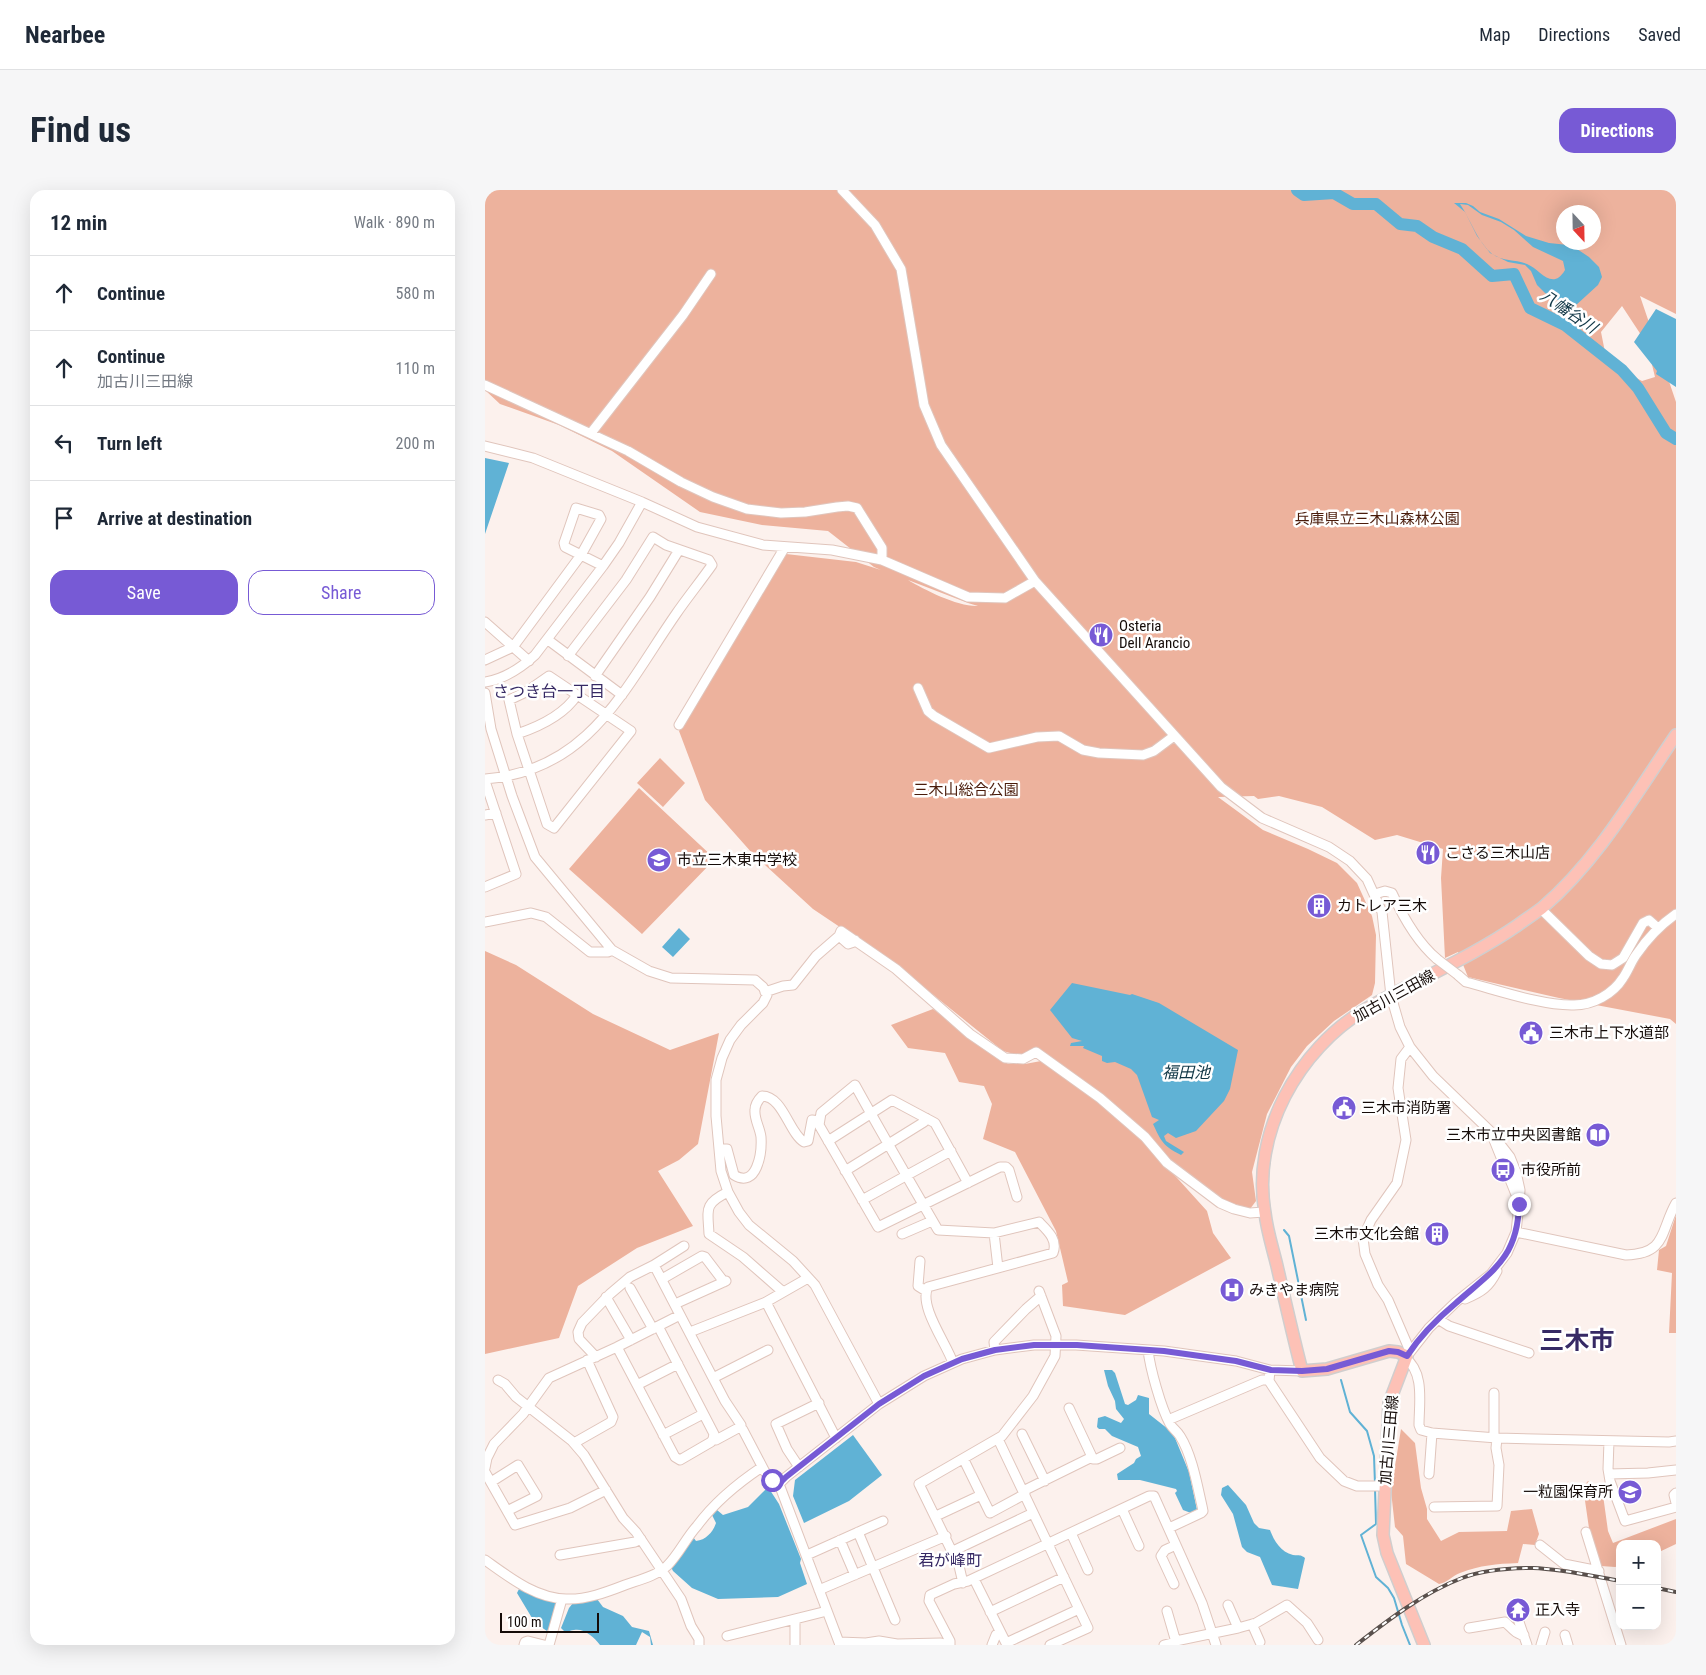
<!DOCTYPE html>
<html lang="en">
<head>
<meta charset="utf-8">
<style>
  :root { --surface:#fff; --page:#f6f6f7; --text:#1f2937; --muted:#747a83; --line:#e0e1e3; --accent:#775ad5 }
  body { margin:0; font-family:"Roboto Condensed","Noto Sans JP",sans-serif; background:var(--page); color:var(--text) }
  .controls { position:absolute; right:15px; bottom:15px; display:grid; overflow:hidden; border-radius:10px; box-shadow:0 5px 20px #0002 }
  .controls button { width:45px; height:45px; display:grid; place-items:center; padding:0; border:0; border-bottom:1px solid var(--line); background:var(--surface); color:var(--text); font:25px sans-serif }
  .compass { position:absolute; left:1071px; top:15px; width:45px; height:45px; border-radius:50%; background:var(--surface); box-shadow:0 5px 20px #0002; rotate:158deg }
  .scale { position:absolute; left:15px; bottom:12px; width:99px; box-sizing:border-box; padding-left:5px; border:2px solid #150c09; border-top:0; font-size:14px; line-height:18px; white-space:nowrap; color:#150c09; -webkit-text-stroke:4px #fff; paint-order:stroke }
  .stop { position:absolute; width:15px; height:15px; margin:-11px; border:4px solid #775ad5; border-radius:50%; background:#fff }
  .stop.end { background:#775ad5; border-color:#fff; box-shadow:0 1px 5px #0008 }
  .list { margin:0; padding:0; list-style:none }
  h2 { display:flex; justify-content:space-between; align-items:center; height:65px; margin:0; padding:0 20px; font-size:21px }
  h2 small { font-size:16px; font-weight:400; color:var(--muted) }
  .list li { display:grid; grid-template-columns:32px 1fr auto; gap:15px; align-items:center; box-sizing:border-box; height:75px; padding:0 20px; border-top:1px solid var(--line) }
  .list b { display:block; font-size:19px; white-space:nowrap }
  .list p { margin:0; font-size:16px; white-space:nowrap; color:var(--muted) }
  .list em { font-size:16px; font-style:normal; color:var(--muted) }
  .actions { display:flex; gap:10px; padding:15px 20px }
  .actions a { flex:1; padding:11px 0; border:1px solid var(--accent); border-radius:15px; text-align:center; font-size:18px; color:var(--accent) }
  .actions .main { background:var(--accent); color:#fff }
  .icon { flex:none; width:28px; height:28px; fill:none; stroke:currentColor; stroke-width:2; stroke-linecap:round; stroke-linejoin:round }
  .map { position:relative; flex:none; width:1191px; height:1455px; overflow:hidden; border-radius:15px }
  header { display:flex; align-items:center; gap:30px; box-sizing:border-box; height:70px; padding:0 25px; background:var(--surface); border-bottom:1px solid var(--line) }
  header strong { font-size:24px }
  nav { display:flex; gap:28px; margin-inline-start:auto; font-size:18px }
  .intro { display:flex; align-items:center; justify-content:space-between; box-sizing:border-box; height:120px; padding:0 30px }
  h1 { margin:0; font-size:35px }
  .button { padding:12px 22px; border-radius:15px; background:var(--accent); color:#fff; font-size:18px; font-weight:700 }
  main { display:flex; gap:30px; padding:0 30px }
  aside { flex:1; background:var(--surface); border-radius:15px; box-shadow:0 5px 20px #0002 }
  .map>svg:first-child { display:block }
</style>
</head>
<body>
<header>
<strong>Nearbee</strong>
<nav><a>Map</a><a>Directions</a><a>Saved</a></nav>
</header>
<div class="intro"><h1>Find us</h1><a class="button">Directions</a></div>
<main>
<aside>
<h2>12 min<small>Walk · 890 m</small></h2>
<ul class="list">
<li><svg class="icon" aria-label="ahead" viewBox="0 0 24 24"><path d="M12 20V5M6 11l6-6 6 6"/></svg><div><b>Continue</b></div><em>580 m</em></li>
<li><svg class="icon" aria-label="ahead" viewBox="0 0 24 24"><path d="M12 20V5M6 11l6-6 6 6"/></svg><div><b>Continue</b><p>加古川三田線</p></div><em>110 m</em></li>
<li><svg class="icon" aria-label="left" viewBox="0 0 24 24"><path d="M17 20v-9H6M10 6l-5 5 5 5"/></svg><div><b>Turn left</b></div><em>200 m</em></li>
<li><svg class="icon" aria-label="arrive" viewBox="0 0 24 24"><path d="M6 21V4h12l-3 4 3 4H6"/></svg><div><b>Arrive at destination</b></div></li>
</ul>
<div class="actions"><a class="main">Save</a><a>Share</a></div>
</aside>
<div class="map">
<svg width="1191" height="1455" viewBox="0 0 1191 1455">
  <rect width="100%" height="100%" fill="#fcf1ed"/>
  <path fill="#edb29d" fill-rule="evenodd" d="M0 0H1186L1191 5V124L1155 106 1191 212V834L1185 829 1074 808 983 787 973 762 960 768 956 688 958 659 912 645 890 650 837 617 794 606 773 609 769 606 733 607 778 640 823 659 852 673 872 693 887 726 891 745 890 793 887 805 849 831 822 856 806 877 782 924 767 982 771 1011 765 1019 735 1009 678 964 552 859 536 866 518 861 410 774 328 719 267 663 220 610 194 541 301 364 371 372 396 380 389 377 343 341 277 335 215 322 127 261 74 235 15 214 0 200ZM1078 22H1108V52H1078ZM1137 116 1162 154 1170 187 1157 191 1142 183 1120 162 1116 142ZM423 390 483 413 493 416C473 417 440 400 423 390Z
    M175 568 200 593 178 617 152 593Z
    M154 598 230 669 157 744 84 679Z
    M0 761 31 775 108 824 185 860 234 843 213 954 194 970 173 981 208 1036 152 1058 93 1096 74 1148 0 1164Z
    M448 819 523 874H540L556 871 613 911 665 958 722 1021 728 1043 746 1068 640 1125 578 1116 577 1095 583 1092 571 1041 530 962 498 949 507 914 499 896 474 892 460 863 423 858 406 835Z
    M1191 1025V1143H1184L1187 1083 1172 1080 1174 1060 1181 1056Z
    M916 1239 930 1253 936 1298 942 1319V1329L956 1351 974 1342 1022 1341 1026 1321 1047 1319 1054 1344 1050 1355 1038 1354 1033 1373C1011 1374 996 1375 975 1383 967 1386 962 1393 954 1394L921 1374 918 1346 910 1337 906 1301Z
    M1103 1291 1118 1305 1123 1341 1128 1353 1191 1329V1354L1172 1363V1354H1135V1376L1130 1377 1116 1376 1106 1352 1098 1297Z"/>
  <path fill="#60b2d5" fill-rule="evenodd" d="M969 13H981L988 16 995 22 1014 29 1041 46 1064 53 1083 55 1092 59 1104 67 1114 77 1117 87 1113 95 1090 116 1085 117 1060 103 1052 95 1046 81 1040 75 1023 72 1005 63 992 46 980 22ZM975 14 983 15 997 25 1016 32 1029 40 1048 57 1078 71 1080 80C1067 102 1055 79 1042 74 1030 69 1017 72 1006 63 992 51 985 28 975 14Z
    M1171 119 1191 129V197L1171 184 1172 181 1149 152Z
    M0 268 24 273 0 344Z
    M194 738 205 749 188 767 177 757Z
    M587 793 645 805 647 804 674 813 753 860 745 899 739 911 711 941 691 948 683 943 679 946 681 951 699 962 696 965C678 956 676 951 668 934L674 930 667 927 652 885 646 879 630 872 622 873 617 871V866L598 858 599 856H585L586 853 597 851 587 848 565 820Z
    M619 1180H627L630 1183 640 1214 643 1215 651 1210 653 1205 664 1208V1224L683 1239 690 1248 704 1282 712 1320 706 1323 698 1320 690 1303 692 1301 691 1299 655 1290H633L632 1284 649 1273 651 1269 656 1266 653 1257 627 1246 620 1239H614L612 1237 613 1228 620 1226 636 1233 639 1229 631 1219 630 1211 623 1196Z
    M368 1245 397 1285 364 1311 319 1333 308 1306 310 1290Z
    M743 1295 761 1315 769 1333 774 1338 785 1340C789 1351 796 1362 808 1365 813 1366 815 1364 820 1368L813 1399 787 1395 775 1367 762 1362 757 1357 748 1324 736 1305 737 1298Z
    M283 1297 294 1314 316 1369 315 1373 322 1394 293 1407 233 1409 207 1398 188 1381 186 1377 208 1347 211 1351C221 1350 228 1342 231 1333L227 1325 232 1320 238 1325 263 1317Z
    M34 1399 55 1408 70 1412 72 1415 65 1437 62 1441 50 1433 32 1403Z
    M112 1409 118 1417 138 1426 147 1437 164 1441 168 1455H166L165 1447 157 1442 151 1455H115C109 1447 99 1438 89 1440 86 1440 83 1442 80 1442L76 1438 84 1418 88 1413Z"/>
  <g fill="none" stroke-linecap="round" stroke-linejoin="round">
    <path stroke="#60b2d5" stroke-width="2" d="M799 1040 804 1046 821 1130
      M856 1190 865 1222 882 1241 889 1266 890 1294
      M890 1299 891 1334 876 1345 891 1387 903 1398 909 1408 917 1435 925 1455"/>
    <path stroke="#60b2d5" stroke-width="12" d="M812 0 819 5 849 3 868 14H891L915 34 932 36 948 47 977 59 1007 86 1029 84 1045 118 1080 135 1137 180 1153 198 1181 243 1191 249"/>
    <defs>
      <path id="minor" d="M357 0 390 35 416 79 439 215 456 255 550 391 736 597 777 628 844 657 865 671 882 689 897 722 906 806 915 837 925 857 948 886 1004 940 1025 967 1031 982 1035 1000 1034 1014 1031 1042 1022 1063 1006 1084 971 1112 944 1138 922 1166
        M0 195 143 261 196 292 228 307 262 319 296 323 320 322 352 317 363 316 372 318 397 358V370
        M106 243 198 125 226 84
        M0 256 48 268 157 312 212 337 278 355 347 360 397 370 483 407 520 408 550 391
        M0 432 44 471
        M63 450 137 505
        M0 470 28 457 96 365 116 329 114 325 91 318 79 353 80 357 118 376
        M64 486 146 541 69 638 62 634 32 544 24 510 41 502Z
        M110 486 165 407 194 360
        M0 492C19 489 36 478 50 465L118 376 134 353 157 312
        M433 498 443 521 449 526 504 558 552 547 574 546 598 560 614 563 658 565 669 561 689 546
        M0 503 6 539 27 606 50 667 127 760 164 781 186 788 270 790 278 797 282 805 278 813 256 835 245 850 237 868 231 890V926L236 981 243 1002 254 1022 264 1035 308 1071 330 1095 394 1214
        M194 535 300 357
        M32 544C53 537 79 525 92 505
        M0 589C104 581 139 499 191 424 202 408 215 392 227 375L224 370 181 355 168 347 141 390 83 466
        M0 591 31 684 0 697
        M0 625 11 623
        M890 704 900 701 907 703C918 727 932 752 952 769
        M1056 719 1104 766 1116 774 1127 775 1138 768 1158 733 1164 730 1173 738
        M0 732 46 723 61 727 105 762H123L127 760
        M370 750 369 752 363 754 354 746 356 741 411 779 485 844 520 868 538 869 551 862 615 908 660 947 682 973 735 1013 749 1019 765 1023 779 1022
        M973 785 981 792C1012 800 1058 816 1089 815 1108 815 1128 804 1138 788 1143 781 1146 772 1151 765 1162 749 1175 735 1191 724
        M280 802 298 796 308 795 331 766 354 746
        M925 857 916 869 913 898 921 950 912 993 886 1030 878 1048 880 1064 893 1095 903 1110 925 1161
        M1009 950 1032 1007
        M343 951 407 910 450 933 483 993
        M234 959H242L249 985C272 999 277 963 276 947 275 938 269 929 270 920 270 915 273 910 277 906 298 906 304 943 319 952L323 951 327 930 334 931
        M360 981 439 932 441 928
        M243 1002C218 1014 223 1020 224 1044L258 1067 298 1102
        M377 1010 466 961
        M1031 1042 1141 1065C1182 1064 1175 1041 1191 1013
        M509 1043 513 1078
        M417 1044 447 1031
        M435 1071 433 1096 441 1101
        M169 1075 240 1211 256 1235 255 1237
        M177 1089 217 1066 220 1067 239 1092
        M145 1098 168 1139
        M121 1107 146 1150
        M980 1109C997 1102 1004 1097 1012 1081
        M281 1112 351 1248
        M190 1114 241 1091
        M953 1129 964 1136 1044 1163
        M205 1142 281 1112 323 1088
        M132 1157 190 1267 195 1270 226 1252 228 1249 229 1244 173 1136
        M510 1160 509 1152 541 1119 556 1106
        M663 1160C665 1178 676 1218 685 1234 688 1239 692 1241 695 1246 707 1265 712 1294 717 1316L718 1321 716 1323 684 1338
        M111 1167 94 1149 93 1142 97 1133 125 1104 145 1087 169 1075 199 1056
        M920 1168C940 1182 934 1214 934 1235L936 1240 947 1243 1012 1248 1184 1252 1191 1251
        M468 1173C462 1154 433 1116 443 1097L568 1063C573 1050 563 1041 554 1032L509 1043 453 1040C425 992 397 944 370 895L336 923 334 935 393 1037 515 977H521L524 980 532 1007
        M785 1180 784 1191 835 1268 859 1291 872 1296H899
        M228 1188 283 1160
        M13 1190 20 1194 31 1207 87 1251 99 1265 138 1328 151 1342 196 1409 206 1436 214 1449V1455
        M152 1195 193 1174
        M1009 1203V1248
        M584 1218 608 1269H612L635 1258
        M683 1230 777 1190H784
        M537 1244 560 1291
        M178 1245 218 1224
        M228 1249 231 1250 255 1237 258 1240 280 1282 294 1294
        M513 1249 603 1438 565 1455
        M1124 1251 1123 1279 1125 1291 1140 1331 1191 1317
        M89 1253 126 1232 128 1227 102 1170
        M479 1270 505 1323 540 1304
        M314 1277 302 1259 291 1234 334 1213
        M0 1278 2 1268 9 1254 38 1224 64 1188 132 1157 195 1125
        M0 1282 30 1335 85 1318 121 1300
        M944 1284 947 1243
        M1124 1284 1163 1283 1191 1280
        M6 1292 33 1275 52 1306 22 1321
        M538 1301 607 1267
        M1191 1303 1189 1305 1191 1313
        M949 1317 1012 1316 1014 1275 1011 1258 1012 1248
        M637 1319 654 1356
        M451 1326 496 1305
        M373 1342 410 1430
        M1101 1342 1136 1455
        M586 1343 603 1380
        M355 1350 370 1385
        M1055 1355 1079 1374 1114 1381
        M468 1361 548 1323
        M75 1365 150 1352 156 1349
        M322 1365 398 1331
        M0 1370C24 1387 50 1408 81 1409 101 1410 122 1402 140 1395 154 1390 171 1386 182 1376 194 1364 201 1348 212 1336 229 1313 253 1293 277 1277
        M489 1389 522 1455
        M478 1393 474 1376 434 1294 517 1246 548 1206 570 1166 571 1146 554 1101
        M689 1394 676 1366 680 1360 691 1355
        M334 1400 461 1346
        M743 1415 753 1438
        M505 1422 579 1387
        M310 1429V1455
        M1034 1432 1042 1455
        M767 1434 775 1452
        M984 1438 1020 1432C1026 1437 1031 1445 1039 1445
        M1080 1445 1083 1455
        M242 1446 342 1421
        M691 1451 753 1438 771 1433 802 1415 822 1433 833 1450
        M354 1452 381 1453 394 1451 412 1454 456 1453 464 1455
        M521 1453 594 1419
        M39 1455 40 1452 43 1451 59 1455
        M64 1455 77 1409
        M355 1455 294 1294 301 1287 394 1214 439 1186 477 1169 510 1160 549 1155H591L679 1161 751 1171 785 1180 817 1181
        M465 1455V1451L444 1411 445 1405 469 1394 483 1391 664 1306H669L717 1413 731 1455
        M507 1455 511 1445 515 1441
        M679 1455 691 1452 682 1421
        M1056 1455 1060 1442"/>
      <path id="major" d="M939 1455 902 1363 898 1345 904 1213 922 1166 913 1162 904 1161 842 1179 817 1181C808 1146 800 1111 792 1076 788 1059 782 1041 780 1023 766 944 813 859 881 819 931 790 985 768 1033 735 1041 729 1049 724 1057 718 1113 670 1150 605 1191 545"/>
    </defs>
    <use href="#minor" stroke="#e0c5bc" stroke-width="11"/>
    <use href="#major" stroke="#d0cece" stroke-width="14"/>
    <use href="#minor" stroke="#fff" stroke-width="9"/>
    <use href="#major" stroke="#fdc1b6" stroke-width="11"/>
    <defs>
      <path id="rail" d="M1172 1398 1191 1402
        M871 1455C903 1430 938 1403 977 1388 998 1380 1025 1378 1048 1378 1077 1379 1107 1386 1135 1391"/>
    </defs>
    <use href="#rail" stroke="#59504c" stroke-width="4"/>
    <use href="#rail" stroke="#fff" stroke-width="2" stroke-dasharray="5.5" stroke-linecap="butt"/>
    <defs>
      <path id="minor-bridge" d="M952 769 973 785"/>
    </defs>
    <use href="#minor-bridge" stroke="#e0c5bc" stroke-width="11" stroke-linecap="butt"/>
    <use href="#minor-bridge" stroke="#fff" stroke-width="9"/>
  </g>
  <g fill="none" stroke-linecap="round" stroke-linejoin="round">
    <path stroke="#775ad5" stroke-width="6" d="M287 1290 294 1294 301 1287 394 1214 439 1186 477 1169 510 1160 549 1155H592L679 1161 751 1171 786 1180 817 1181 842 1179 904 1161 913 1162 922 1166C935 1146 953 1128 971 1113 1007 1081 1033 1068 1034 1014"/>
  </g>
  <defs>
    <symbol id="restaurant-disc" viewBox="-11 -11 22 22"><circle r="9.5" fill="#775ad5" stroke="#fff"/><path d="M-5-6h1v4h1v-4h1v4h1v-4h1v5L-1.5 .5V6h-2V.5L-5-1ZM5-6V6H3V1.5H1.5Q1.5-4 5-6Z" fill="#fff"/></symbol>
    <symbol id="school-disc" viewBox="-11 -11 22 22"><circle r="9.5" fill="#775ad5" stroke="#fff"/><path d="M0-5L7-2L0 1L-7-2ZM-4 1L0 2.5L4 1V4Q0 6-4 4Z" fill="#fff"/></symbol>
    <symbol id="building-disc" viewBox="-11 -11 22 22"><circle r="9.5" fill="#775ad5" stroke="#fff"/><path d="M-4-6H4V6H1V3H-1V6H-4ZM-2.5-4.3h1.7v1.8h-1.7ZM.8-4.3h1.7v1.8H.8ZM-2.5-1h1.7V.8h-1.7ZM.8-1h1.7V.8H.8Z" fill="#fff"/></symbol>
    <symbol id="civic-disc" viewBox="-11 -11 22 22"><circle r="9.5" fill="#775ad5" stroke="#fff"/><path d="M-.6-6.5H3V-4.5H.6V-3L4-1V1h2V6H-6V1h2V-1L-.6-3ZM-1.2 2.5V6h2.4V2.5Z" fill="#fff"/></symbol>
    <symbol id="library-disc" viewBox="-11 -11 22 22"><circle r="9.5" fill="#775ad5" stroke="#fff"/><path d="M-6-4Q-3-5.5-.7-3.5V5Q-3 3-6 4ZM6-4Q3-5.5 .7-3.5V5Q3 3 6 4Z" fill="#fff"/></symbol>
    <symbol id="bus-disc" viewBox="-11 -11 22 22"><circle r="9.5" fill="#775ad5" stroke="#fff"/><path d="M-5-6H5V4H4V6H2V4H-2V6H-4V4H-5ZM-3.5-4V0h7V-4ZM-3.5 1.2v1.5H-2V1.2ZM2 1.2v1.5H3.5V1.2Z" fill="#fff"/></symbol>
    <symbol id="hospital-disc" viewBox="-11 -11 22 22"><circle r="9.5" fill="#775ad5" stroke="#fff"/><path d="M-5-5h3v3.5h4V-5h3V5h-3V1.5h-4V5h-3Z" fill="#fff"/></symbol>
    <symbol id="temple-disc" viewBox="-11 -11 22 22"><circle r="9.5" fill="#775ad5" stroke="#fff"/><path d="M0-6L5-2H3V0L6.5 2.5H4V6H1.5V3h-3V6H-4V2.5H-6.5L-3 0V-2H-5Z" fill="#fff"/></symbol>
  </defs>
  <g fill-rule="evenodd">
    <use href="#restaurant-disc" x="602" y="431" width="28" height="28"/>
    <use href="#restaurant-disc" x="929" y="649" width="28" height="28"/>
    <use href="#school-disc" x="160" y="656" width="28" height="28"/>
    <use href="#building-disc" x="820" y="702" width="28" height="28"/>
    <use href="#civic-disc" x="1032" y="829" width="28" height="28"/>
    <use href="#civic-disc" x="845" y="904" width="28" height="28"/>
    <use href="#library-disc" x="1099" y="931" width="28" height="28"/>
    <use href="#bus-disc" x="1004" y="966" width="28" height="28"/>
    <use href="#building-disc" x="938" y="1030" width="28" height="28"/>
    <use href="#hospital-disc" x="733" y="1086" width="28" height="28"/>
    <use href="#school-disc" x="1131" y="1288" width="28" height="28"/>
    <use href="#temple-disc" x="1019" y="1406" width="28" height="28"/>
  </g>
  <g text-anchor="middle" stroke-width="5" stroke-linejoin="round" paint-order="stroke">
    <g font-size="15" fill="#4a1c0b" stroke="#fff">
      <text x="892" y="334">兵庫県立三木山森林公園</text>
      <text x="481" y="605">三木山総合公園</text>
    </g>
    <g font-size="15" fill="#150c09" stroke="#fff" text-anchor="start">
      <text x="634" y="441">Osteria<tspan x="634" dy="17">Dell Arancio</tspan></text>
      <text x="960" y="668">こさる三木山店</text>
      <text x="192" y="675">市立三木東中学校</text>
      <text x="852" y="721">カトレア三木</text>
      <text x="1064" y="848">三木市上下水道部</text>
      <text x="876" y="923">三木市消防署</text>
      <text x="1096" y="950" text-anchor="end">三木市立中央図書館</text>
      <text x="1036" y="985">市役所前</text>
      <text x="934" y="1049" text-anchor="end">三木市文化会館</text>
      <text x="764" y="1105">みきやま病院</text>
      <text x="1128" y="1307" text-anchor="end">一粒園保育所</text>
      <text x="1050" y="1425">正入寺</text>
    </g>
    <g font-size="15" fill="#150c09" stroke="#fff">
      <text transform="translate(909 806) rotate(-29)" y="5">加古川三田線</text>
      <text transform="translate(904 1250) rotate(-85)" y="5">加古川三田線</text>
    </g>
    <g font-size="16" font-style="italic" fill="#103645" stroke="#fff">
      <text transform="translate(1084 121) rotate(34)" y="6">八幡谷川</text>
      <text x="701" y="888">福田池</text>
    </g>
    <g font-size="16" fill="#362964" stroke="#fff">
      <text x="64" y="507">さつき台一丁目</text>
      <text x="465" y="1376">君が峰町</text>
    </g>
    <g font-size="25" font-weight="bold" fill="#362964" stroke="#fff">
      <text x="1092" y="1159">三木市</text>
    </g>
  </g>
</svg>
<div class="controls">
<button>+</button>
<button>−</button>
</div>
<svg class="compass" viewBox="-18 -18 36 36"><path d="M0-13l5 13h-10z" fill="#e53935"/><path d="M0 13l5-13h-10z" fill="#747a83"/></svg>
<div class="scale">100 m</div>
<div class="stop" style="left:287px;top:1290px"></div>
<div class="stop end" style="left:1034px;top:1014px"></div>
</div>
</main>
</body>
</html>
